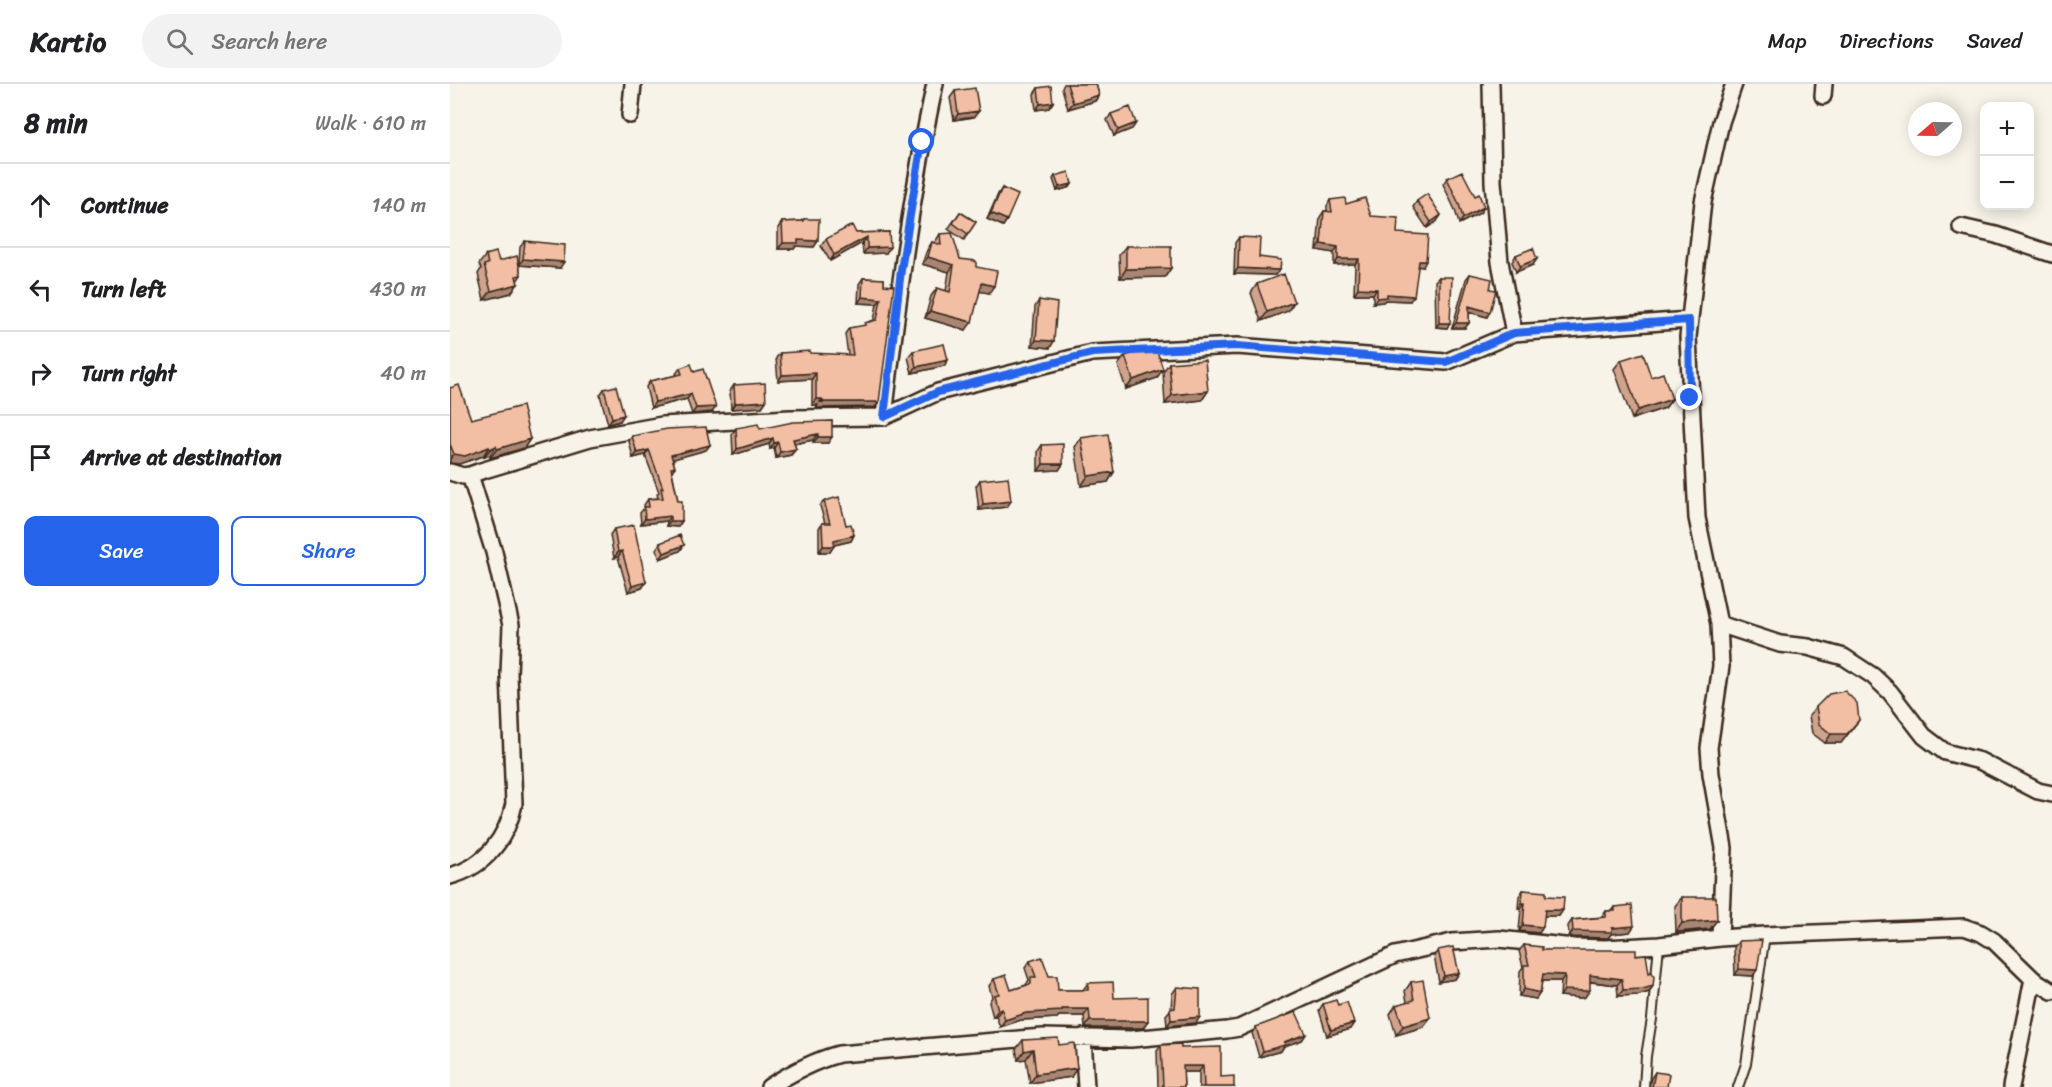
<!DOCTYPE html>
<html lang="en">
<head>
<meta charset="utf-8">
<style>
  :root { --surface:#fff; --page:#f2f2f2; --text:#202124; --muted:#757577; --line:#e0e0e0; --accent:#2563eb }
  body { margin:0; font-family:Sriracha,sans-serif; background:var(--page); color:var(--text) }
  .controls { position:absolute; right:18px; top:18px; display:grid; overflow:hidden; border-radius:12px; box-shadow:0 3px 15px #0003 }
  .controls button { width:54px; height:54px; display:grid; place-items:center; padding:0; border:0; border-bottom:2px solid var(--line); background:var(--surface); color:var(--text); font:30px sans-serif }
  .compass { position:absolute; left:1458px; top:18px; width:54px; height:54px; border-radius:50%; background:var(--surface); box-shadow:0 3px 15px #0003; rotate:250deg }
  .stop { position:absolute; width:18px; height:18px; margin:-14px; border:4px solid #2563eb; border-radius:50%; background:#fff }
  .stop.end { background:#2563eb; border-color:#fff; box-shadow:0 2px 6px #0008 }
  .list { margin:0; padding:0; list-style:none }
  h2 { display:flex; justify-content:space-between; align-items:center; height:78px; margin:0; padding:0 24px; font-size:26px }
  h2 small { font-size:20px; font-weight:400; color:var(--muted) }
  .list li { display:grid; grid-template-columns:39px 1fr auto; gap:18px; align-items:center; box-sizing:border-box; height:84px; padding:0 24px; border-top:2px solid var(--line) }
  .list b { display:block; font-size:22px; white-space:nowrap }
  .list em { font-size:20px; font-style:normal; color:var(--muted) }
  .actions { display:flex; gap:12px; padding:18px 24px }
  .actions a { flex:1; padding:14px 0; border:2px solid var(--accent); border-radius:12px; text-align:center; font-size:21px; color:var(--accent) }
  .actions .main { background:var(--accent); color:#fff }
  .icon { flex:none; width:33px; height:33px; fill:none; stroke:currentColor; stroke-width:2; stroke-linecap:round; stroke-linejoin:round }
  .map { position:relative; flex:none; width:1602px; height:1003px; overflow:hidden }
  header { display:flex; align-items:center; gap:36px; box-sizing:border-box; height:84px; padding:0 30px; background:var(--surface); border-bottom:2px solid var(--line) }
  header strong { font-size:28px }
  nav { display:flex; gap:33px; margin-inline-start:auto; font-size:21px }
  .search { width:420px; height:54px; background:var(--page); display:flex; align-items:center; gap:15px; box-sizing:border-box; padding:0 21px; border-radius:33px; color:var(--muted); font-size:22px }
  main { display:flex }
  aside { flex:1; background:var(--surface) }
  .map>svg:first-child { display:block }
</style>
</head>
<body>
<header>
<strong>Kartio</strong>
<div class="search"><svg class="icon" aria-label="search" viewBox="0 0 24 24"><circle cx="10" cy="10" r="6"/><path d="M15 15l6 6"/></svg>Search here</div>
<nav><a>Map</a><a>Directions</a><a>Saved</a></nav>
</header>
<main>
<aside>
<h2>8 min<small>Walk · 610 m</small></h2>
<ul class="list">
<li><svg class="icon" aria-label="ahead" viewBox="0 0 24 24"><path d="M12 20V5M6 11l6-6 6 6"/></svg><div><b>Continue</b></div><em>140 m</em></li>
<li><svg class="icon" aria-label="left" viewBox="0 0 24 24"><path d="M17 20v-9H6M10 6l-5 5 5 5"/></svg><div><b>Turn left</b></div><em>430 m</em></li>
<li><svg class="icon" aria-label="right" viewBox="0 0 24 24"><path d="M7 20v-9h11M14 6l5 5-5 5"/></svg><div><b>Turn right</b></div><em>40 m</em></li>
<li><svg class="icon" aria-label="arrive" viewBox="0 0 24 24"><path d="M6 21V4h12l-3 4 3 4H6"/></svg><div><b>Arrive at destination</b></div></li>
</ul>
<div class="actions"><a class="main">Save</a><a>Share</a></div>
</aside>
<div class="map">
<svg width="1602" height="1003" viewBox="0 0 1602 1003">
  <rect width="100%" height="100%" fill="#f7f3e8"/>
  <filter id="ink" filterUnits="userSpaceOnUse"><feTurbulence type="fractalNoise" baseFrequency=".0167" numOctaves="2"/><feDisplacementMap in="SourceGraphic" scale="12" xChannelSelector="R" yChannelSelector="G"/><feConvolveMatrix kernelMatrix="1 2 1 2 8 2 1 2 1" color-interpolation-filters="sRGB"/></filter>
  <g filter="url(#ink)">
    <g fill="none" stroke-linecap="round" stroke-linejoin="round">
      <defs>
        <path id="lane" d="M1194 1003 1196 972 1202 935 1209 861
          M1288 1003 1296 980 1315 851"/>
        <path id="street" d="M1041 0 1043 98 1050 178 1064 249
          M1373 12 1374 0
          M180 31 183 0
          M1511 143 1546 151 1602 170
          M434 333C447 221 461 110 485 0
          M0 388 13 392 20 391
          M1269 540 1330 560 1358 563 1394 573 1423 592 1440 608 1474 652 1495 668 1530 677 1588 707 1602 710
          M0 792C35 783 57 754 64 720L59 590 61 541 44 468 20 391 31 387 140 354 212 341 340 334 434 333 488 308 642 269 787 262 996 278 1064 249 1239 236
          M1270 854 1274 764 1261 690 1259 664 1271 582 1269 540 1247 434 1238 253 1253 118 1271 38 1284 0
          M633 953 636 1003
          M319 1003C341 989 363 977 389 970L593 953 681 955 777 946 789 944 945 871 1002 858 1049 855 1124 863 1155 864 1209 861 1270 854 1315 851 1514 843 1531 849 1544 857 1583 895 1602 907
          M1561 1003 1583 895"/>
      </defs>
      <use href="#lane" stroke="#3b2a1e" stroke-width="12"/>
      <use href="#street" stroke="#3b2a1e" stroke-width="20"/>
      <use href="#lane" stroke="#f7f3e8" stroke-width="8"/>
      <use href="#street" stroke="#f7f3e8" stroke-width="15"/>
    </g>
    <path fill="#d0a38d" stroke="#3b2a1e" stroke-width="1.5" d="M614 0H646L649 11 645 17 618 25 612 4Z
      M588 4 603 18 599 24 586 26 584 10Z
      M505 7 524 33 504 36 500 14Z
      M661 30 686 39 682 45 664 52 657 36Z
      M605 92 622 100 620 103 607 107 603 95Z
      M997 94 1025 112 1034 123 1030 129 1009 140 1005 126 993 100Z
      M552 104 557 136 553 142 537 135 548 110Z
      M880 116 896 120 921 132 947 149 973 183 968 182 960 217 935 216 933 218 923 219V210H904L905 180 884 181V169L867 166 870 133 874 127H877V122Z
      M967 117 991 131 987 137 977 144 963 123Z
      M510 128 526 138 514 156 498 145Z
      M354 135 368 157 364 163 346 162 344 165H328V144L332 138 352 137Z
      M439 148 436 169 413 170 412 159 380 177 371 162 376 155 406 149Z
      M490 150 510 175 526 183 539 209 530 207 516 246 475 234 481 212 487 204 496 207 499 188 472 180 477 166 482 158 485 159V158Z
      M789 153 825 191 784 190 785 159Z
      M75 157 110 184 69 181 71 191 67 197 61 209 34 216 28 190 31 185 29 180 36 171 49 177 69 180 70 163Z
      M676 162 721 184 715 193 670 194 669 171Z
      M1066 171 1083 181 1066 188 1062 178Z
      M1020 190 1040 205 1037 233 1019 228V239L1015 244H1002L1016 195Z
      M989 193 997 244 986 243 985 197Z
      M413 194 434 195 429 318 425 323 366 324 368 321H362V295L328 297 326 274 330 269 398 271 395 250 399 244 414 242 415 239 424 236 427 220 408 219 409 200Z
      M807 200 844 218 838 227 811 237 801 209Z
      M589 216 604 257 600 264 582 262 585 223Z
      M463 267 494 282 462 289 458 273Z
      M675 272 707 294 676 305 668 281Z
      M1171 276 1201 293 1222 315 1215 324 1182 335 1164 285Z
      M719 279 758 307 752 316 715 320 713 288Z
      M230 284 244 288 266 323 262 328 242 330 237 315 201 324 196 303 200 297 227 291 226 290Z
      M284 301 316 317 312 323 281 325 280 307Z
      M0 304 21 335 80 355 74 364 40 374V371L34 373 33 372 9 380 0 379Z
      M154 305 170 337 158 340 150 311Z
      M382 337 378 359H363V356L344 360 346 365 341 371 326 374 324 364 320 365 319 360 283 371 282 350 286 344 310 345Z
      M182 352 256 366 222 375 225 383 222 387 232 437 228 443 216 442 217 437 191 440 190 429 195 423 194 421 198 415 208 414 207 410 209 408 195 371 183 374 179 357Z
      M631 354 664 388 658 398 631 402 625 363Z
      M592 361 613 380 609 386 588 387V367Z
      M530 396 557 423 529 426 526 402Z
      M374 417 404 451 401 457 384 461 380 468H369V444L372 439H375L370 422Z
      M164 445 196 498 192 504 178 508 168 473 164 474 160 451Z
      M210 459 234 461 230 467 210 475 206 465Z
      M1366 623 1409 636 1391 659H1375L1362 649 1359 632Z
      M1073 806 1096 812 1113 826 1109 832H1094L1089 849 1069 847 1071 825H1068L1069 812Z
      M1232 813 1267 836 1260 845 1226 848 1225 822Z
      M1165 823 1180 848 1161 850 1158 854 1119 853 1118 842 1122 836 1152 833 1156 827H1162Z
      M1289 857 1303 892 1285 891 1284 863Z
      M1074 861 1092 866 1186 871 1199 889 1203 902 1199 908 1189 911 1168 912 1167 901 1140 898 1135 913 1130 914 1110 912 1111 897H1092L1090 909 1086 915 1069 912 1070 887 1073 883 1069 867Z
      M988 866 1009 889 1005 895 989 898 984 872Z
      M580 877 599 892 608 906H633L638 899 664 914 693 944H635L634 932H609L607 934 571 936 550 943 546 932 543 933 539 918 542 913 539 902 544 895 561 906 576 901 579 896 575 884Z
      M961 898 973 943 946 951 940 930 946 921 957 918 955 907Z
      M727 903 746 939 717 942 716 931 721 925 722 910Z
      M873 920 900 945 877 952 869 926Z
      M806 943 856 950 852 956 834 962 831 967 809 973 802 949Z
      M573 956 621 993 580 999 576 975 568 976 566 965Z
      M711 961 731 964 784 1003H749V988H733L734 1003H708L707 967Z
      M1205 988 1217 1003H1199L1201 994Z"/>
    <path fill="#a98573" stroke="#3b2a1e" stroke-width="1.5" d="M649 11 645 17 618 25 623 19Z
      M603 18 599 24 586 26 590 20Z
      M529 27 524 33 504 36 508 30Z
      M686 39 682 45 664 52 668 46Z
      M622 100 620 103 607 107 609 103Z
      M1034 123 1030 129 1009 140 1013 134Z
      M541 129 557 136 553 142 537 135Z
      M991 131 987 137 977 144 981 138Z
      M417 153 412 159 380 177 384 171Z
      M348 156 368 157 364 163 346 162 344 165H328L333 159Z
      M871 160 888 163 884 169 867 166Z
      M440 163 436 169 413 170 417 164Z
      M478 173 504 181 499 188 472 180Z
      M73 175 114 178 110 184 69 181Z
      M888 175H909L905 180 884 181Z
      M1087 175 1083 181 1066 188 1070 182Z
      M969 177H976L973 183 965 182Z
      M721 184 715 193 670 194 676 185Z
      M788 184 830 186 825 191 784 190Z
      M532 199 544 202 539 209 527 207Z
      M68 200 61 209 34 216 41 207Z
      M908 204 927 205 923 210H904Z
      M937 210 964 212 960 217 935 216 933 218 923 219 927 214Z
      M412 213 431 215 427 220 408 219Z
      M844 218 838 227 811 237 817 228Z
      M1019 222 1040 228 1037 233 1015 227Z
      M480 227 522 238 516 246 475 234Z
      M989 239H1000L997 244 986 243Z
      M1006 239H1019L1015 244H1002Z
      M586 256 604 257 600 264 582 262Z
      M498 276 494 282 462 289 466 283Z
      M713 285 707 294 676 305 683 296Z
      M366 289 362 295 328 297 332 291Z
      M758 307 752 316 715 320 722 311Z
      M241 310 237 315 201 324 205 318Z
      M366 315H372L370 318H429L425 323 366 324 368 321H362Z
      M1222 315 1215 324 1182 335 1188 326Z
      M316 317 312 323 281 325 285 319Z
      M266 323 262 328 242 330 246 324Z
      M174 331 170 337 158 340 162 334Z
      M368 350 363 356 339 361 343 355Z
      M368 353H382L378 359H363Z
      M323 354 319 360 283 371 287 365Z
      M80 355 74 364 40 374 47 365Z
      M328 358 324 364 320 365 324 359Z
      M260 361 256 366 217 377 221 371Z
      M46 362 40 371 34 373 40 365Z
      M39 363 33 372 9 380 0 379V375L4 370Z
      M346 365 341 371 326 374 330 368Z
      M199 366 195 371 183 374 187 369Z
      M593 380H613L609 386 588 387Z
      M664 388 658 398 631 402 638 392Z
      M561 417 557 423 529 426 533 420Z
      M220 432 217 437 191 440 195 435Z
      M220 437H232L228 443 216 442Z
      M404 451 401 457 380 462 384 456Z
      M234 461 230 467 210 475 214 469Z
      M373 462H384L380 468H369Z
      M172 467 168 473 164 474 168 468Z
      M196 498 192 504 178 508 182 502Z
      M1409 636 1391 659H1375L1381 650Z
      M1072 819H1075L1071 825H1068Z
      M1095 826H1113L1109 832H1090Z
      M1267 836 1260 845 1226 848 1232 839Z
      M1073 841 1093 843 1089 849 1069 847Z
      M1184 842 1180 848 1161 850 1158 854 1119 853 1123 847Z
      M1289 885 1307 886 1303 892 1285 891Z
      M1009 889 1005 895 989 898 994 892Z
      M1093 890 1115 891 1111 897H1089Z
      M1140 891 1172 895 1167 901 1136 897Z
      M1203 902 1199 908 1189 911 1168 912 1173 906Z
      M1074 905 1090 909 1086 915 1069 912Z
      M1114 906H1140L1135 913 1130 914 1110 912Z
      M552 925 546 932 543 933 548 926Z
      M612 925H639L634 932H609L607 934 571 936 550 943 555 936 576 929Z
      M750 933 746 939 717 942 721 936Z
      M980 934 973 943 946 951 953 942Z
      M640 936 698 937 693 944H635Z
      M904 939 900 945 877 952 881 946Z
      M856 950 852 956 834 962 831 967 809 973 813 967Z
      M583 965 576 975 568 976 574 967Z
      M733 982H753L749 988H729Z
      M627 984 621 993 580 999 586 990Z"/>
    <path fill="#f2bea4" stroke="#3b2a1e" stroke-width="1.5" d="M617 0H646L649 11 623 19Z
      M601 2 603 18 590 20 588 4Z
      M525 4 529 27 508 30 505 7Z
      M680 23 686 39 668 46 661 30Z
      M1012 87 1025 112 1029 110 1034 123 1013 134 1009 120 997 94Z
      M619 88 622 100 609 103 605 92Z
      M552 104 568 111 557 136 541 129Z
      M977 110 991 131 981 138 967 117Z
      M895 114 896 120 915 114 921 132 948 134 947 149 978 151 976 177H969L964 212 937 210V213L927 214V205L908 204 909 175H888V163L871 160 874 127 882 128 880 116Z
      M510 128 526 138 518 150 503 139Z
      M354 135H369L368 157 348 156V159H333L332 138 354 137Z
      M402 141 406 149 439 148 440 163 417 164V153L384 171 376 155Z
      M502 149 510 175 526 177V183L547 187 544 202 532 199 522 238 480 227 487 204 500 208 504 181 478 173 482 158 491 161 490 150Z
      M789 153 810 154 809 173 831 176 830 186 788 184Z
      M75 157 115 161 114 178 73 175Z
      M676 162H721V184L676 185Z
      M1083 164 1087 175 1070 182 1066 171Z
      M46 168 49 177 67 172 71 191 66 192 68 200 41 207 34 181 38 180 36 171Z
      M834 190 844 218 817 228 807 200Z
      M1020 190 1042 195 1040 205 1046 206 1040 228 1019 222V239H1006Z
      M989 193H1002L1000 239H989Z
      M413 194 434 195V201L444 202 429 318H370L373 317 372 315H366V289L332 291 330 269 360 267V269L403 271 399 244 416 241 415 239 427 236 431 215 412 213Z
      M589 216 607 219 604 257 586 256Z
      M494 260 498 276 466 283 463 267Z
      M707 267 713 285 683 296 675 272 686 268Z
      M1193 269 1201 293 1213 289 1222 315 1188 326 1171 276Z
      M755 276 758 307 722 311 719 279Z
      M241 280 244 288 253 285 266 323 246 324 241 310 205 318 200 297 232 290 230 284Z
      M315 299 316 317 285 319 284 301Z
      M9 301 21 335 72 322 80 355 47 365 46 362 40 365 39 363 15 372 4 370 0 360V304Z
      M166 302 174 331 162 334 154 305Z
      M382 337V353H368V350L343 355 346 365 330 368 328 358 324 359 323 354 287 365 286 344 308 340 310 345 343 338Z
      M256 343 260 361 221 371 225 383 221 384 228 417H232V437H220V432L195 435 194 423H199L198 415 213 414 211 404H213L199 366 187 369 182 352 217 345Z
      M658 350 664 388 638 392 631 354Z
      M613 360V380H593L592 361Z
      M558 393 561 417 533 420 530 396Z
      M389 413 396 441 401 440 404 451 384 456V462H373L372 439H380L374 417Z
      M184 441 196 498 182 502 172 467 168 468 164 445Z
      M230 451 234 461 214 469 210 459Z
      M1395 607 1407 619 1409 636 1397 650H1381L1369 640 1366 623 1379 610Z
      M1073 806 1096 808V812L1114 813 1113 826H1095L1093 843 1073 841 1075 819H1072Z
      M1232 813H1266L1267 836 1232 839Z
      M1182 821 1184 842 1162 844V848L1123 847 1122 836 1156 833V827H1165V823Z
      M1312 856 1307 886 1289 885V857Z
      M1074 861 1092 863V866H1186V871L1196 870 1199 889 1202 888 1204 893 1203 902 1193 905 1173 906 1172 895 1140 891V906L1135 907 1114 906 1115 891 1093 890 1090 909 1074 905V881H1079Z
      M1003 863 1009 889 994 892 988 866Z
      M592 873 599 892H607L608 906H638V899L663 898 664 914 698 913V937H642L640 936 639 925H612V927L576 929 555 936 552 925 548 926 544 911 549 910 544 895 556 891 561 906 581 900V893H586L580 877Z
      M973 896 980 934 953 942 946 921 964 916 961 898Z
      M727 903 750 905V933L721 936 720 925 725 924Z
      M886 916 888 921 897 918 904 939 881 946 873 920Z
      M846 928 856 950 834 958 835 961 813 967 806 943Z
      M608 954 609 961 624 959 627 984 586 990 583 965 574 967 573 956Z
      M731 960V964L771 963V993L784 992V1003H754L753 982H733L734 1003H713L711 961Z
      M1205 988 1219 990 1217 1003H1202Z"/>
  </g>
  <g fill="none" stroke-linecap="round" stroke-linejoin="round" filter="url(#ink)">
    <path stroke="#2563eb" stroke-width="8" d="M472 58 451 186 434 333 488 308 642 269 787 262 996 278 1064 249 1239 236 1240 314"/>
  </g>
</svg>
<div class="controls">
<button>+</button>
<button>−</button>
</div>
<svg class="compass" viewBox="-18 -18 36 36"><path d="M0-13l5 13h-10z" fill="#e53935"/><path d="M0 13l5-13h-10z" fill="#757577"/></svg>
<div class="stop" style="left:472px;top:58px"></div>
<div class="stop end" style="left:1240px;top:314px"></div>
</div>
</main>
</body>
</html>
